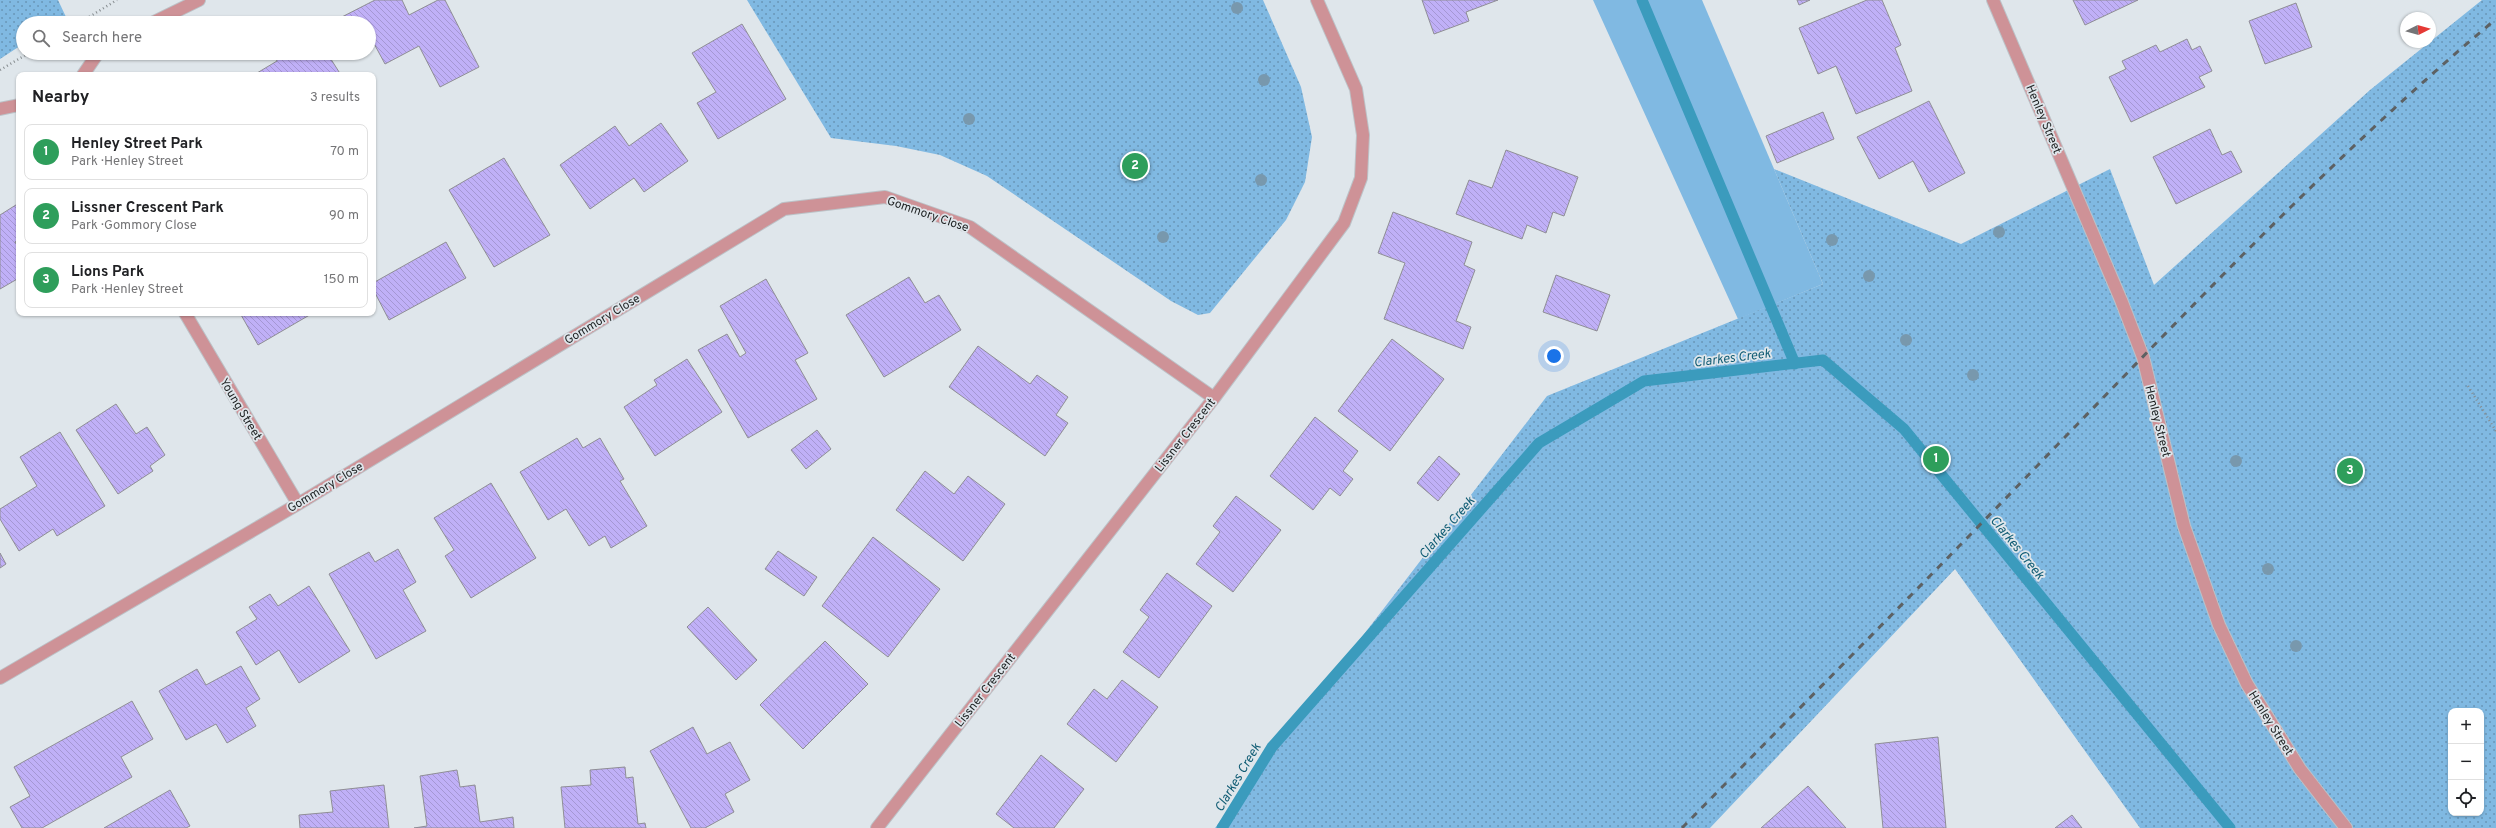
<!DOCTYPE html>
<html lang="en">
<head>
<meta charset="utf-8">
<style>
  :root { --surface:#fff; --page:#f6f6f6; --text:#202124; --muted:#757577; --line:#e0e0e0; --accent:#2f4ebf }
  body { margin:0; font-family:Overpass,sans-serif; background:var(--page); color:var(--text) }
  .controls { position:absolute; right:12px; bottom:12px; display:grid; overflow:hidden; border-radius:8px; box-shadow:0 1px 3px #0004 }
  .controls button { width:36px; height:36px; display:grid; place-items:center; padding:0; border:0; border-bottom:1px solid var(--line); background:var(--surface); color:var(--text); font:20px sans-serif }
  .compass { position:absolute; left:2400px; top:12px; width:36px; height:36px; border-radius:50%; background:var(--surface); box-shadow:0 1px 3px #0004; rotate:84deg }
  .you { position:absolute; left:1554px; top:356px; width:14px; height:14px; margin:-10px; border:3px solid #fff; border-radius:50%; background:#1a73e8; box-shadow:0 0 0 6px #1a73e833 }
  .badge { display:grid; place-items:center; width:26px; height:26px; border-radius:50%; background:var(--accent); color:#fff; font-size:13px; font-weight:700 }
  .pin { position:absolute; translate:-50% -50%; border:2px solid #fff; box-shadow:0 1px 4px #0006 }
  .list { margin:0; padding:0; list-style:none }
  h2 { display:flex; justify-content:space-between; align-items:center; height:52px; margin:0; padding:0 16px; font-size:17px }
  h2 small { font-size:13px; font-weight:400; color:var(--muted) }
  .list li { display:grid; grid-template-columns:26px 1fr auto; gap:12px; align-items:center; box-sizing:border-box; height:56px; margin:0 8px 8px; padding:0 8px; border:1px solid var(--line); border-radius:8px }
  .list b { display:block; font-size:15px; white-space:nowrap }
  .list p { margin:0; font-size:13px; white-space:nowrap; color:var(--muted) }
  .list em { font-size:13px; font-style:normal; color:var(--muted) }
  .icon { flex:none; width:22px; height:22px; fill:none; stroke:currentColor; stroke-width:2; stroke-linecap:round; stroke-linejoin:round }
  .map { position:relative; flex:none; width:2496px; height:828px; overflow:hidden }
  .search { position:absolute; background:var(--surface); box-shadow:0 1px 3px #0004; left:16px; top:16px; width:360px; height:44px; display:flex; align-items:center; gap:10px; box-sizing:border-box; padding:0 14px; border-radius:22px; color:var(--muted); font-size:15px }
  .panel { position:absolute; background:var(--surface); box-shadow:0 1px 3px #0004; left:16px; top:72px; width:360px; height:244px; border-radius:8px }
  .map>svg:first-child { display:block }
</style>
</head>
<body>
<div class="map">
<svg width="2496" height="828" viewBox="0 0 2496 828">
  <defs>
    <pattern id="park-dots" width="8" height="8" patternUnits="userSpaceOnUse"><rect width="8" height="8" fill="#80b9e2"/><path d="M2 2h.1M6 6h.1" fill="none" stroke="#6896b7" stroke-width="1.8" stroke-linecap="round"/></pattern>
    <pattern id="building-back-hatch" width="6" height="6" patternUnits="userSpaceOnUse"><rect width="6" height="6" fill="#c0b0f7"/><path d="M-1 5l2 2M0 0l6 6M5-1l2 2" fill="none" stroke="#a597d3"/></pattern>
  </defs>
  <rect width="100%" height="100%" fill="#dfe6eb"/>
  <path fill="#80b9e2" d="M1593 0H1702L1823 284 1738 319Z"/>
  <path fill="url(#park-dots)" fill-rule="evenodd" d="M0 0H58L66 17 56 23H23V44L0 59Z
    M747 0H1263L1301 87 1312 137 1305 182 1286 220 1210 313 1198 315 1171 301 987 176 940 155 896 146 831 138Z
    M2482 0H2496V828H2140L1955 569 1710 828H1215L1547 396 1823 284 1774 169 1961 244 2110 169 2154 285 2370 90ZM2451 711H2481V813H2451Z"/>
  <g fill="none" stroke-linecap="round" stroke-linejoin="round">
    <path stroke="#3b9bbd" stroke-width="11" d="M1642 0 1795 364
      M1222 828 1272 747 1539 443 1644 381 1823 360 1904 429 2230 828"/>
  </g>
  <path fill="url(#building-back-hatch)" stroke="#8f8e95" d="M375 0H402L409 15 438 0H445L479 67 440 87 419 46 385 64 371 38 369 39V23L334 21Z
    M1422 0H1498L1466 12 1469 21 1434 34Z
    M1797 0H1810L1799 5Z
    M1867 0H1882L1901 45 1895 48 1912 91 1856 114 1836 66 1818 74 1799 28Z
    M2073 0H2138L2085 25Z
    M2296 3 2312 47 2265 64 2249 21Z
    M742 24 786 99 718 139 697 103 716 92 692 53Z
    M2187 39 2192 50 2200 46 2212 71 2199 77 2205 87 2131 122 2109 77 2126 69 2122 61 2156 45 2160 52Z
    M327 53 341 75H259L257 73 277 61 274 53Z
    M1929 101 1965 173 1929 192 1913 161 1879 179 1857 137Z
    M1823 112 1834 139 1777 163 1766 136Z
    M661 123 688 161 644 192 634 178 590 209 560 165 615 126 629 146Z
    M2210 129 2222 155 2231 151 2242 172 2176 204 2153 157Z
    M1506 150 1578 177 1564 216 1553 212 1546 233 1527 225 1522 239 1456 214 1469 180 1492 188Z
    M504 158 550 235 494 267 449 190Z
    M19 203V239L15 242 19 248V278L0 289V215Z
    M1393 212 1472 242 1464 265 1475 270 1456 321 1471 327 1463 349 1384 319 1405 263 1378 253Z
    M446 242 466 278 389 320 373 289V283Z
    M1556 275 1610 295 1597 331 1543 312Z
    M909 277 925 303 939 295 961 330 884 377 846 315Z
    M766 279 808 353 795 360 817 399 748 438 698 350 727 334 740 357 746 353 720 306Z
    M240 313H313L258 345Z
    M1392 339 1444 379 1390 451 1338 411Z
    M978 346 1030 384 1037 375 1068 397 1056 415 1068 423 1045 456 949 387Z
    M687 359 722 412 655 456 624 407 657 385 654 380Z
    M116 404 136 434 147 427 165 455 150 466 153 471 118 494 76 430Z
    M1315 417 1358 451 1343 471 1353 479 1340 496 1330 488 1313 510 1270 476Z
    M817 430 831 449 806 469 791 450Z
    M60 432 105 506 57 536 53 529 19 551 0 519V509L37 486 20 457Z
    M577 438 583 448 600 438 624 479 620 481 647 526 611 548 605 536 589 546 566 509 548 520 520 472Z
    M1439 456 1460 474 1438 501 1417 483Z
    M925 471 954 494 968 476 1005 504 963 561 896 510Z
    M491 483 536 558 471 598 445 556 454 550 434 518Z
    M1236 496 1281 530 1233 592 1196 564 1220 532 1213 526Z
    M873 537 940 589 888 657 822 606Z
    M398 549 416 582 403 590 426 631 376 659 329 574 369 552 375 562Z
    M778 551 817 577 804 596 765 569Z
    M0 553 6 564 0 568Z
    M1167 573 1212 606 1159 678 1123 652 1149 617 1140 610Z
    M309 586 350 651 299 683 279 650 256 665 236 632 257 619 249 607 270 594 278 606Z
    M708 607 757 660 736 680 687 627Z
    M825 641 868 684 803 749 760 705Z
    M241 666 260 699 246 708 256 726 227 743 216 724 186 740 159 691 197 669 206 685Z
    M1122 680 1158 707 1116 762 1067 724 1094 689 1107 699Z
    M132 701 153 739 121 757 132 777 42 828H22L10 807 30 796 14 767Z
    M693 727 707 754 730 742 750 780 725 794 734 812 705 828H691L650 751Z
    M1938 737 1946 828H1883L1875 744Z
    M1041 755 1084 789 1054 828H1014L996 814Z
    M625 767 626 778 633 777 638 824 645 823 646 828H565L561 787 591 785 590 770Z
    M457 770 460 787 475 785 480 822 513 817 514 828H414L427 826 420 776Z
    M384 785 389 828H300L299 815 333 812 330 791Z
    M1808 786 1846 828H1761Z
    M170 790 190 826 186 828H104Z
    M2072 815 2082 828H2055Z"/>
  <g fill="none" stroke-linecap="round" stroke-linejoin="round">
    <defs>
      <path id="minor" d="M1993 0 2121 300 2143 357 2184 526 2219 625 2247 684 2300 769 2346 828
        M152 23 199 0
        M83 75 98 53
        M0 109 19 105
        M185 313 298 504
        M0 678 298 504 784 209 885 197 970 227 1214 398
        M877 828 1214 398 1344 223 1361 178 1363 135 1356 89 1317 0"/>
    </defs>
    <use href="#minor" stroke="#bcc2c7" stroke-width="14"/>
    <path stroke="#878d90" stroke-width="2.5" stroke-dasharray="1 3" stroke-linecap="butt" d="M79 23 117 0
      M0 70 29 53
      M2468 386 2496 431"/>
    <use href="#minor" stroke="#ce9297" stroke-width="12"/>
    <path stroke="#5d6163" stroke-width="3" stroke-dasharray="7 7" stroke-linecap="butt" d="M1682 828C1810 697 1939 568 2066 436 2205 293 2343 147 2496 19"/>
  </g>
  <g fill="#7898ad">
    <circle cx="1237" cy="8" r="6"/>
    <circle cx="1264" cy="80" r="6"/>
    <circle cx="969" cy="119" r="6"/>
    <circle cx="1261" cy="180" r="6"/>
    <circle cx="1999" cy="232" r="6"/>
    <circle cx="1163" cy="237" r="6"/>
    <circle cx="1832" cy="240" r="6"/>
    <circle cx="1869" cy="276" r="6"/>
    <circle cx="1906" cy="340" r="6"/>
    <circle cx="1973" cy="375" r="6"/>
    <circle cx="2236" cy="461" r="6"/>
    <circle cx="2268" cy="569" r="6"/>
    <circle cx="2296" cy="646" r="6"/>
  </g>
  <g text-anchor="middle" stroke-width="3.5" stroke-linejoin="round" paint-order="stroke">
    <g font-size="12" fill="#1d2021" stroke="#dfe6eb">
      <text transform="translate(2044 119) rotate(67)" y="4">Henley Street</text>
      <text transform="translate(928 214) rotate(19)" y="4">Gommory Close</text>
      <text transform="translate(602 319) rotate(-31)" y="4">Gommory Close</text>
      <text transform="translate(241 409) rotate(59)" y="4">Young Street</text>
      <text transform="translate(2158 421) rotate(76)" y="4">Henley Street</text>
      <text transform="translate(1185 435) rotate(-52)" y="4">Lissner Crescent</text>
      <text transform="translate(325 487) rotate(-31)" y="4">Gommory Close</text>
      <text transform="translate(985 690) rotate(-52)" y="4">Lissner Crescent</text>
      <text transform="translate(2271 723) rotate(58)" y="4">Henley Street</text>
    </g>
    <g font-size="13" font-style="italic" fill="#105c74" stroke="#dfe6eb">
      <text transform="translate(1732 357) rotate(-7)" y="5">Clarkes Creek</text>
      <text transform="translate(1446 527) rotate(-49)" y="5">Clarkes Creek</text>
      <text transform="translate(2018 547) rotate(51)" y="5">Clarkes Creek</text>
      <text transform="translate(1237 777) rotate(-59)" y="5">Clarkes Creek</text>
    </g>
  </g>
</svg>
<div class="controls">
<button>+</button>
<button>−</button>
<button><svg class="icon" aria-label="locate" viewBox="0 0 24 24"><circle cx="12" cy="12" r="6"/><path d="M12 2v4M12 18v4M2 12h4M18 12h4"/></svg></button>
</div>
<svg class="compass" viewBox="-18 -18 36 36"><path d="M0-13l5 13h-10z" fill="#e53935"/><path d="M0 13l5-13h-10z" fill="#757577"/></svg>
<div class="you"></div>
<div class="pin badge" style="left:1936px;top:459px;background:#2e9e5b">1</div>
<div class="pin badge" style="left:1135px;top:166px;background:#2e9e5b">2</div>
<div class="pin badge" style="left:2350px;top:471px;background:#2e9e5b">3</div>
<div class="search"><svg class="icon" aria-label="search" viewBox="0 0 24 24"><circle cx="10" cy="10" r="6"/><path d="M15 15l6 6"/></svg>Search here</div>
<section class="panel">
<h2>Nearby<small>3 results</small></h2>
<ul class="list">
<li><span class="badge" style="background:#2e9e5b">1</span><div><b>Henley Street Park</b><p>Park · Henley Street</p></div><em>70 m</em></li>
<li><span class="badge" style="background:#2e9e5b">2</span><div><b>Lissner Crescent Park</b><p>Park · Gommory Close</p></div><em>90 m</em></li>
<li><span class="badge" style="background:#2e9e5b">3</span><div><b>Lions Park</b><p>Park · Henley Street</p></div><em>150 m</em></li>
</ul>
</section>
</div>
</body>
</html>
